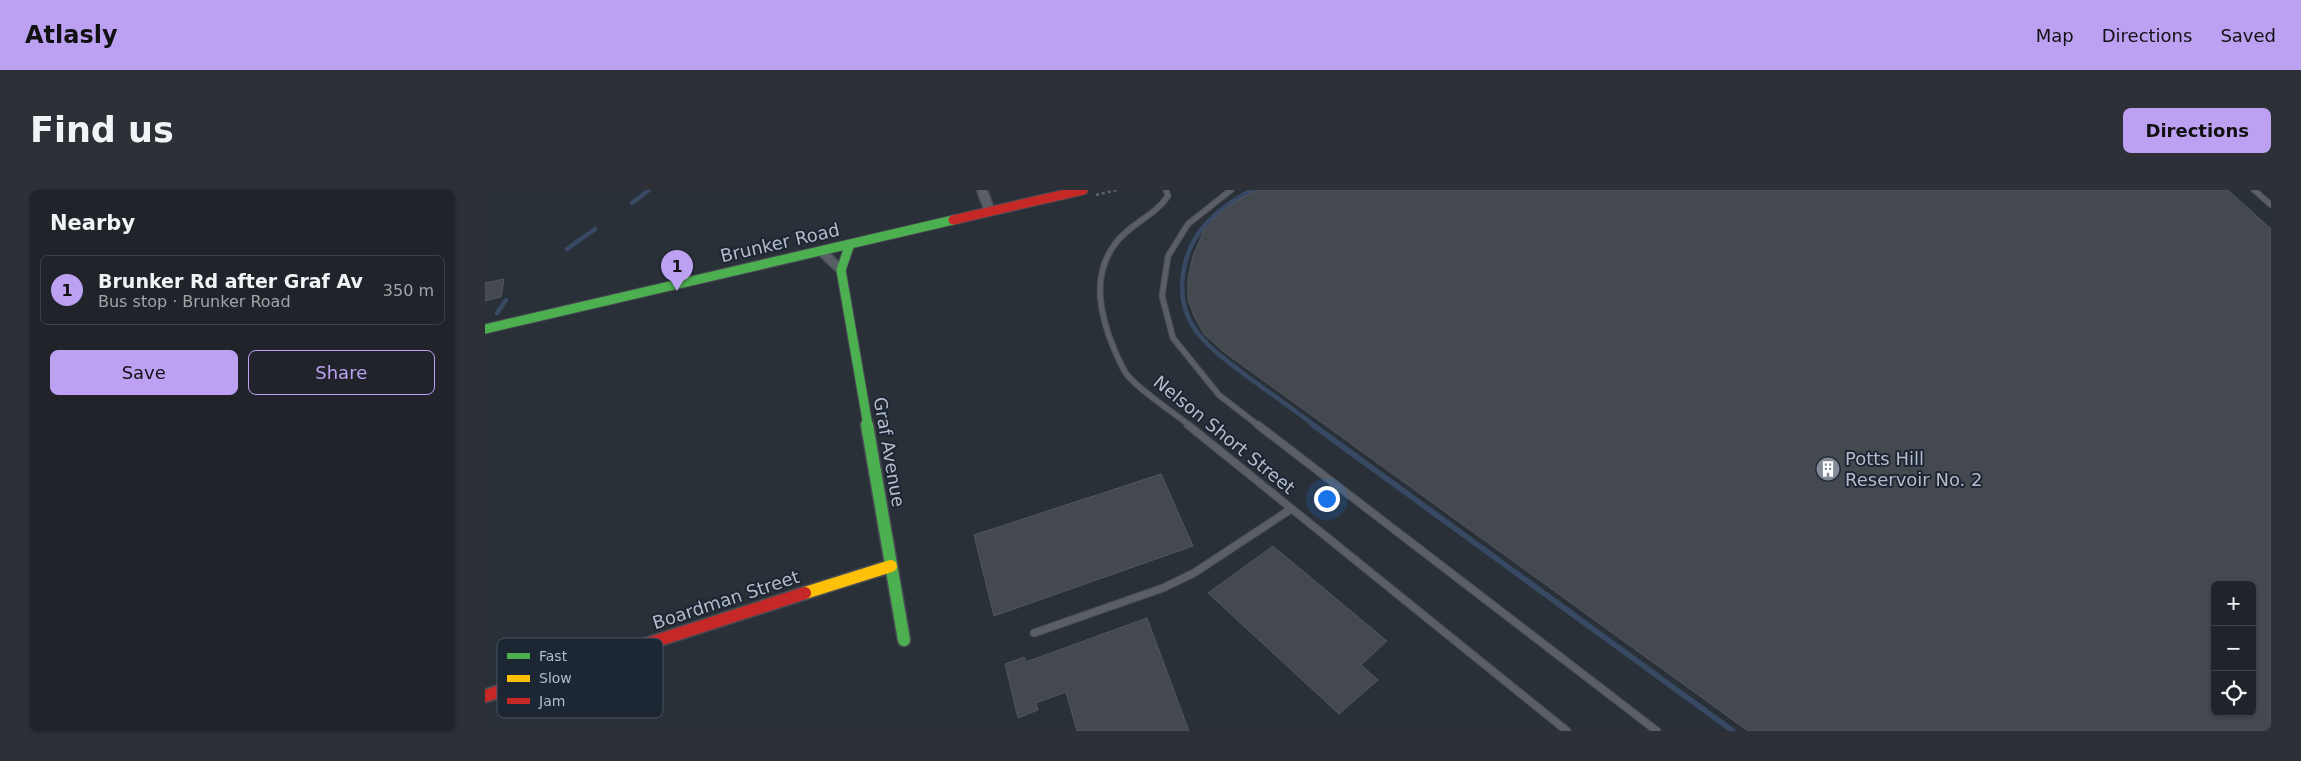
<!DOCTYPE html>
<html lang="en">
<head>
<meta charset="utf-8">
<style>
  :root { --surface:#20242a; --page:#2d3036; --text:#f1f3f6; --muted:#a2a4a8; --line:#3d4147; --accent:#bca0f2 }
  body { margin:0; font-family:"DejaVu Sans",sans-serif; background:var(--page); color:var(--text) }
  .controls { position:absolute; right:15px; bottom:15px; display:grid; overflow:hidden; border-radius:8px; box-shadow:0 1px 4px #0004 }
  .controls button { width:45px; height:45px; display:grid; place-items:center; padding:0; border:0; border-bottom:1px solid var(--line); background:var(--surface); color:var(--text); font:25px sans-serif }
  .you { position:absolute; left:841px; top:308px; width:18px; height:18px; margin:-12px; border:4px solid #fff; border-radius:50%; background:#1a73e8; box-shadow:0 0 0 8px #1a73e833 }
  .badge { display:grid; place-items:center; width:32px; height:32px; border-radius:50%; background:var(--accent); color:#111; font-size:16px; font-weight:700 }
  .pin { position:absolute; translate:-50% -41px; filter:drop-shadow(0 1px 2px #0008) }
  .pin::after { content:''; position:absolute; top:26px; width:18px; height:15px; background:inherit; clip-path:polygon(0 0,100% 0,50% 100%) }
  .list { margin:0; padding:0; list-style:none }
  h2 { display:flex; justify-content:space-between; align-items:center; height:65px; margin:0; padding:0 20px; font-size:21px }
  h2 small { font-size:16px; font-weight:400; color:var(--muted) }
  .list li { display:grid; grid-template-columns:32px 1fr auto; gap:15px; align-items:center; box-sizing:border-box; height:70px; margin:0 10px 10px; padding:0 10px; border:1px solid var(--line); border-radius:8px }
  .list b { display:block; font-size:19px; white-space:nowrap }
  .list p { margin:0; font-size:16px; white-space:nowrap; color:var(--muted) }
  .list em { font-size:16px; font-style:normal; color:var(--muted) }
  .actions { display:flex; gap:10px; padding:15px 20px }
  .actions a { flex:1; padding:11px 0; border:1px solid var(--accent); border-radius:8px; text-align:center; font-size:18px; color:var(--accent) }
  .actions .main { background:var(--accent); color:#111 }
  .icon { flex:none; width:28px; height:28px; fill:none; stroke:currentColor; stroke-width:2; stroke-linecap:round; stroke-linejoin:round }
  .map { position:relative; flex:none; width:1786px; height:541px; overflow:hidden; border-radius:8px }
  header { display:flex; align-items:center; gap:30px; box-sizing:border-box; height:70px; padding:0 25px; background:var(--accent); color:#111 }
  header strong { font-size:24px }
  nav { display:flex; gap:28px; margin-inline-start:auto; font-size:18px }
  .intro { display:flex; align-items:center; justify-content:space-between; box-sizing:border-box; height:120px; padding:0 30px }
  h1 { margin:0; font-size:35px }
  .button { padding:12px 22px; border-radius:8px; background:var(--accent); color:#111; font-size:18px; font-weight:700 }
  main { display:flex; gap:30px; padding:0 30px }
  aside { flex:1; background:var(--surface); border-radius:8px; box-shadow:0 1px 4px #0004 }
  .map>svg:first-child { display:block }
</style>
</head>
<body>
<header>
<strong>Atlasly</strong>
<nav><a>Map</a><a>Directions</a><a>Saved</a></nav>
</header>
<div class="intro"><h1>Find us</h1><a class="button">Directions</a></div>
<main>
<aside>
<h2>Nearby<small></small></h2>
<ul class="list">
<li><span class="badge">1</span><div><b>Brunker Rd after Graf Av</b><p>Bus stop · Brunker Road</p></div><em>350 m</em></li>
</ul>
<div class="actions"><a class="main">Save</a><a>Share</a></div>
</aside>
<div class="map">
<svg width="1786" height="541" viewBox="0 0 1786 541">
  <rect width="100%" height="100%" fill="#2a3038"/>
  <g fill="none" stroke-linecap="round" stroke-linejoin="round">
    <path stroke="#384963" stroke-width="4.5" d="M767 0C738 15 710 36 701 70 685 130 719 154 763 187 785 203 808 219 830 236
      M147 13 164 0
      M82 59 110 39
      M12 123 21 110"/>
    <path stroke="#384963" stroke-width="5.5" d="M828 235 1248 541"/>
  </g>
  <path fill="#444950" stroke="#52575f" fill-rule="evenodd" d="M772 0H1743L1786 39V541H1263L739 162 719 144 709 126 703 110V88L708 66 719 40 731 27 750 12ZM1730 395H1767V522H1730Z
    M19 89 16 107 0 111V93Z
    M676 284 708 356 509 426 489 345Z
    M788 356 902 451 876 475 893 490 854 524 723 403Z
    M662 428 704 541H592L581 502 551 513 553 520 533 528 520 474 539 467 541 472Z"/>
  <g fill="none" stroke-linecap="round" stroke-linejoin="round">
    <defs>
      <path id="lane-far1" d="M681 0 683 6C670 26 644 34 630 54 606 86 615 125 629 159 633 167 637 179 643 186 659 204 686 220 705 236
        M746 0 703 34 683 66 677 106 688 148 734 205 774 236
        M1769 0 1786 15"/>
      <path id="lane" d="M703 235 1082 541
        M773 235 1172 541
        M549 443 678 398 709 383 806 319
        M76 522 80 482"/>
      <path id="street" d="M492 0H502L510 22 508 24 505 25 500 22Z
        M336 58 340 59 360 78V82H352L332 63 331 61Z"/>
      <path id="fast-far1" d="M365 54 356 80 383 236
        M0 139 468 30"/>
      <path id="fast" d="M382 235 419 450"/>
      <path id="slow" d="M320 403 406 376"/>
      <path id="jam-far1" d="M468 30 598 0"/>
      <path id="jam" d="M0 506 320 403"/>
    </defs>
    <use href="#lane-far1" stroke="#484c53" stroke-width="7"/>
    <use href="#lane" stroke="#484c53" stroke-width="9"/>
    <use href="#street" stroke="#484c53" stroke-width="3"/>
    <use href="#fast-far1" stroke="#484c53" stroke-width="11"/>
    <use href="#fast" stroke="#484c53" stroke-width="15"/>
    <use href="#slow" stroke="#484c53" stroke-width="15"/>
    <use href="#jam-far1" stroke="#484c53" stroke-width="11"/>
    <use href="#jam" stroke="#484c53" stroke-width="15"/>
    <path stroke="#5d636a" stroke-width="2.5" stroke-dasharray="3 3" stroke-linecap="butt" d="M611 5 632 0"/>
    <use href="#lane-far1" stroke="#5a5e66" stroke-width="5"/>
    <use href="#lane" stroke="#5a5e66" stroke-width="7"/>
    <use href="#street" fill="#5a5e66" fill-rule="evenodd"/>
    <use href="#fast-far1" stroke="#4caf50" stroke-width="9"/>
    <use href="#fast" stroke="#4caf50" stroke-width="12"/>
    <use href="#slow" stroke="#ffc107" stroke-width="12"/>
    <use href="#jam-far1" stroke="#c62828" stroke-width="9"/>
    <use href="#jam" stroke="#c62828" stroke-width="12"/>
  </g>
  <defs>
    <symbol id="building-disc" viewBox="-11 -11 22 22"><circle r="9.5" fill="#848b96" stroke="#1d2633"/><path d="M-4-6H4V6H1V3H-1V6H-4ZM-2.5-4.3h1.7v1.8h-1.7ZM.8-4.3h1.7v1.8H.8ZM-2.5-1h1.7V.8h-1.7ZM.8-1h1.7V.8H.8Z" fill="#fff"/></symbol>
  </defs>
  <g fill-rule="evenodd">
    <use href="#building-disc" x="1329" y="265" width="28" height="28"/>
  </g>
  <g text-anchor="middle" stroke-width="4" stroke-linejoin="round" paint-order="stroke">
    <g font-size="18" fill="#b4bcc9" stroke="#1d2633">
      <text transform="translate(295 53) rotate(-13)" y="6">Brunker Road</text>
      <text transform="translate(739 245) rotate(39)" y="6">Nelson Short Street</text>
      <text transform="translate(404 262) rotate(80)" y="6">Graf Avenue</text>
      <text transform="translate(241 410) rotate(-18)" y="6">Boardman Street</text>
    </g>
    <g font-size="18" fill="#b4bcc9" stroke="#1d2633" text-anchor="start">
      <text x="1360" y="275">Potts Hill<tspan x="1360" dy="21">Reservoir No. 2</tspan></text>
    </g>
  </g>
  <rect x="12" y="448" width="166" height="80" rx="8" fill="#1d2633" stroke="#4a5360" stroke-width="1"/>
  <rect x="22" y="463" width="23" height="6" fill="#4caf50"/>
  <rect x="22" y="485" width="23" height="7" fill="#ffc107"/>
  <rect x="22" y="508" width="23" height="6" fill="#c62828"/>
  <g font-size="14" fill="#b4bcc9">
    <text x="54" y="471">Fast</text>
    <text x="54" y="493">Slow</text>
    <text x="54" y="516">Jam</text>
  </g>
</svg>
<div class="controls">
<button>+</button>
<button>−</button>
<button><svg class="icon" aria-label="locate" viewBox="0 0 24 24"><circle cx="12" cy="12" r="6"/><path d="M12 2v4M12 18v4M2 12h4M18 12h4"/></svg></button>
</div>
<div class="you"></div>
<div class="pin badge" style="left:192px;top:101px">1</div>
</div>
</main>
</body>
</html>
